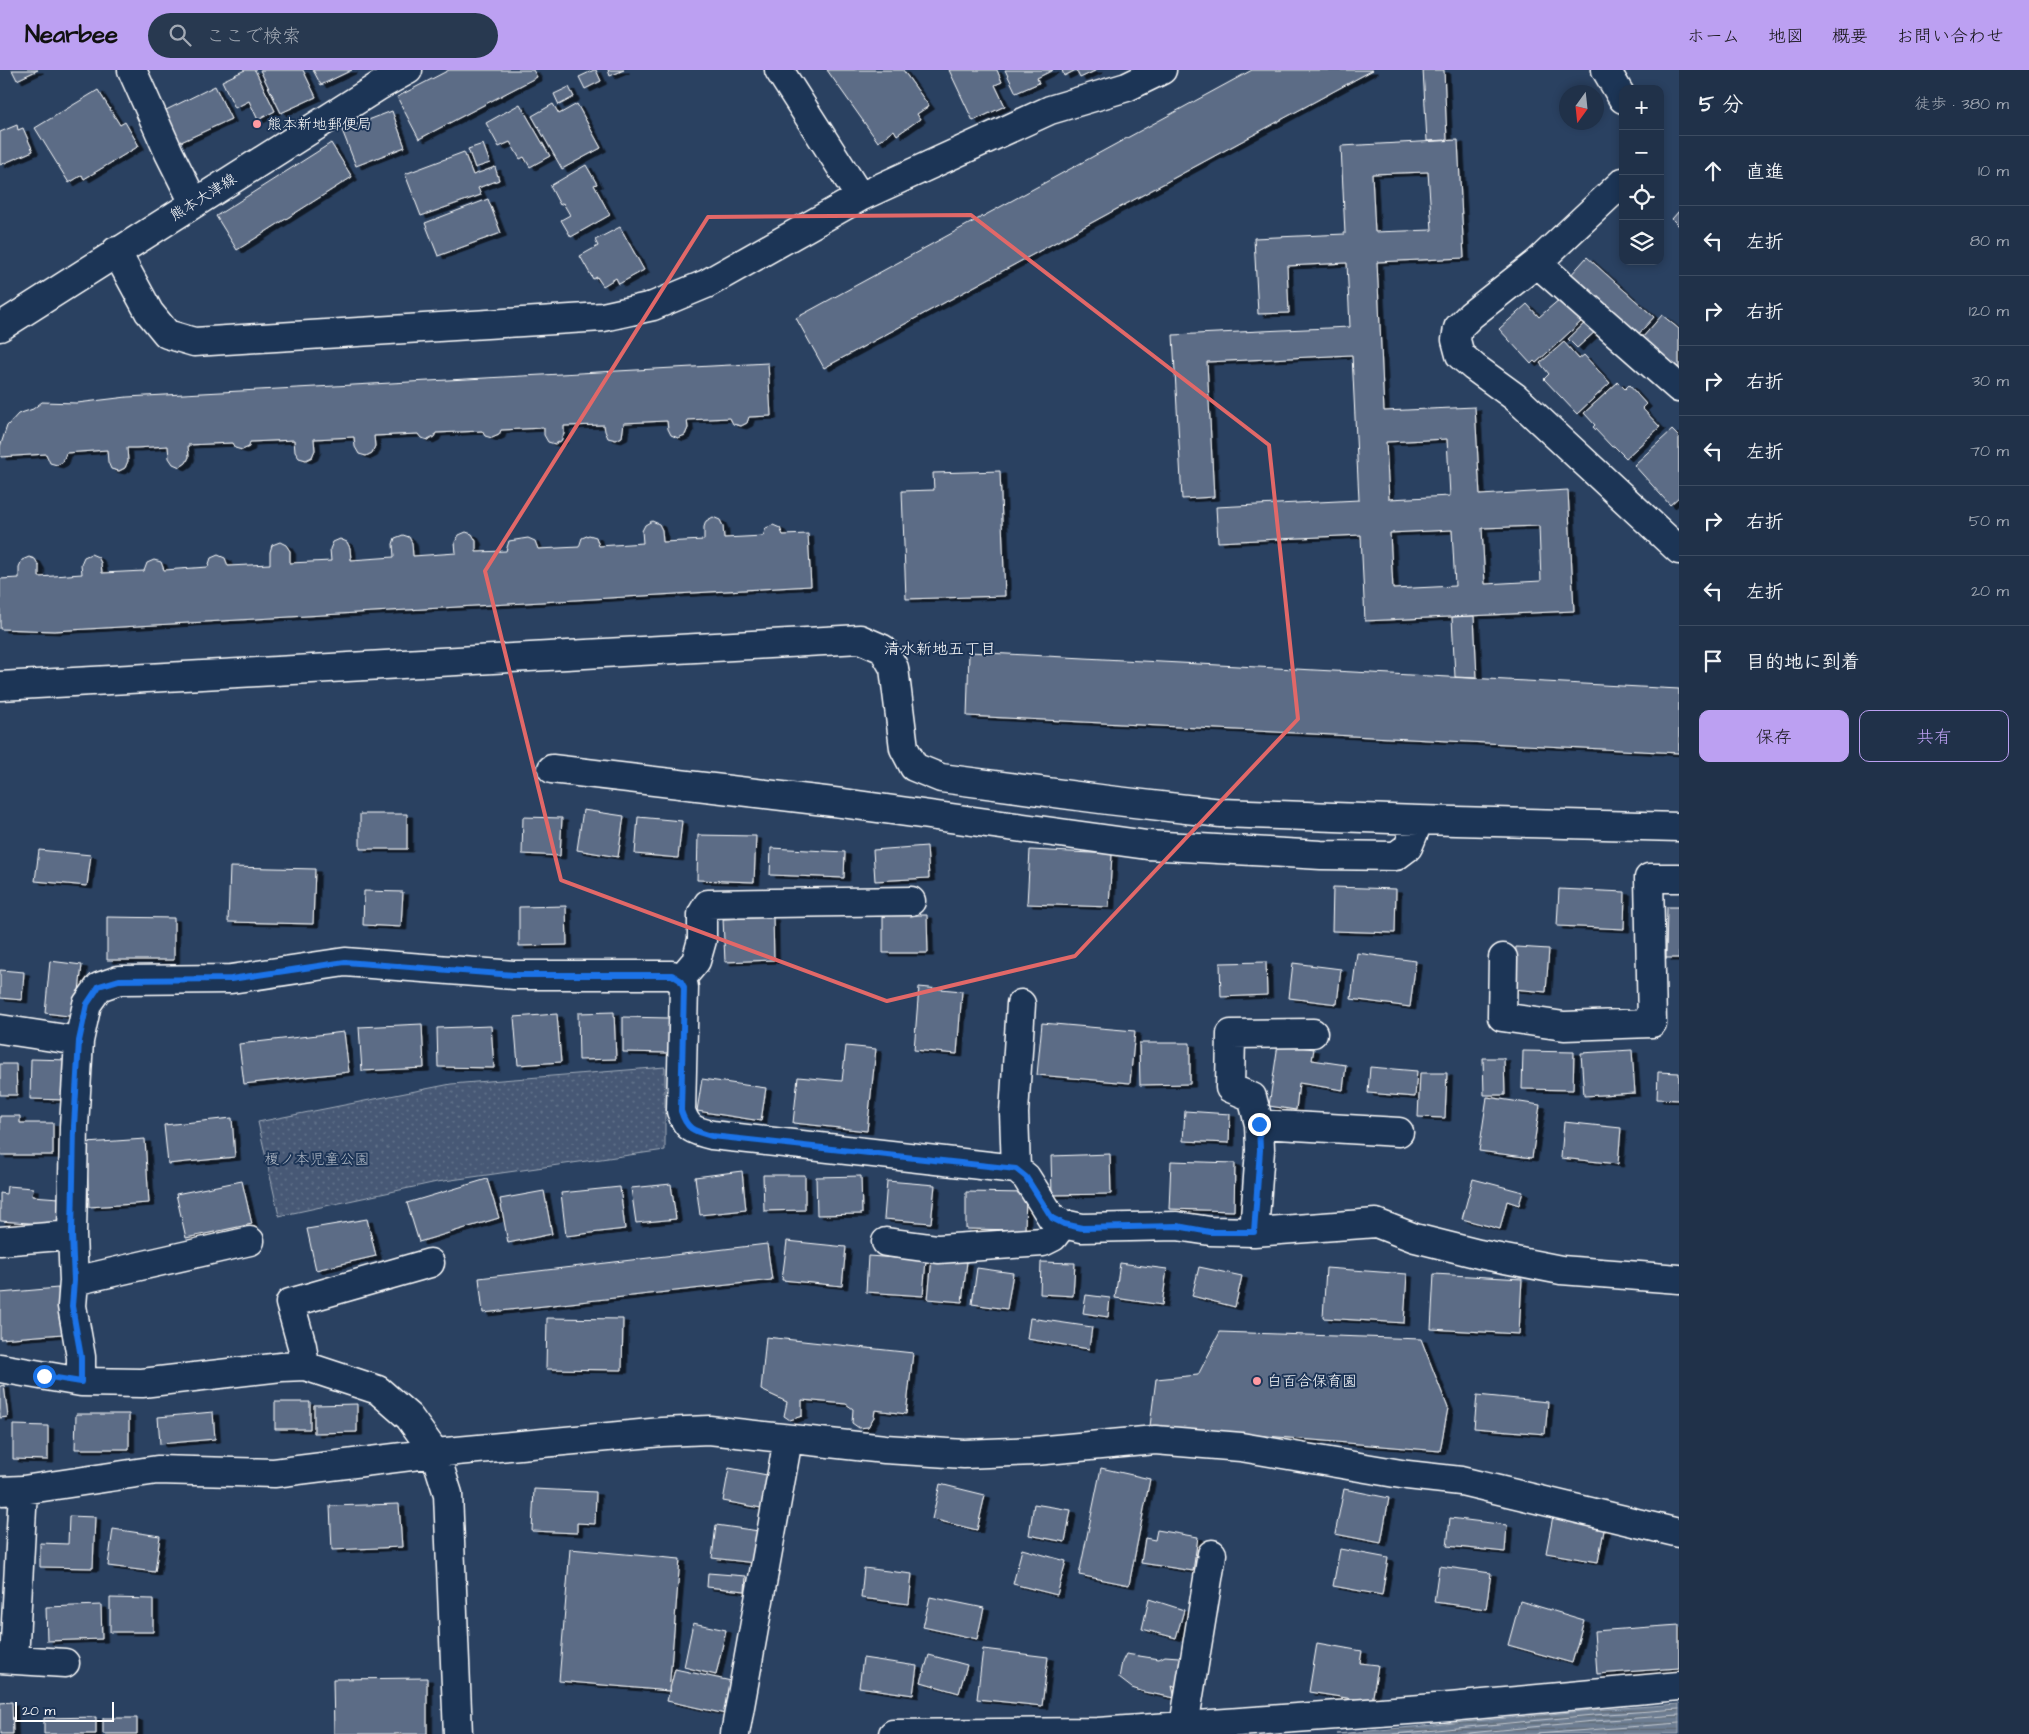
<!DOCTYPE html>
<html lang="ja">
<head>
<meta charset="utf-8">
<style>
  :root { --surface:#203149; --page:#283950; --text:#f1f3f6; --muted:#a2a9b4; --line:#3d4c61; --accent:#bca0f2 }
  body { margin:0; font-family:"Architects Daughter","Klee One",sans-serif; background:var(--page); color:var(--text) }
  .controls { position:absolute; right:15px; top:15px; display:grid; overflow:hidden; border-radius:10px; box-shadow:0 2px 8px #0003 }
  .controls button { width:45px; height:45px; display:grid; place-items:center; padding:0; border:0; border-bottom:1px solid var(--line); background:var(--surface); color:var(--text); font:25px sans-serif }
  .compass { position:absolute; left:1559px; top:15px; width:45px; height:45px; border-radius:50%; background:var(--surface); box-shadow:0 2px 8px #0003; rotate:195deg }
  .scale { position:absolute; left:15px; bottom:12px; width:99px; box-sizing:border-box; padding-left:5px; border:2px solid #fff; border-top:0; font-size:14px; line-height:18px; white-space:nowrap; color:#fff; -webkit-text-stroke:4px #1d3557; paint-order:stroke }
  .stop { position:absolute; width:15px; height:15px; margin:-11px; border:4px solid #1a73e8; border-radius:50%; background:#fff }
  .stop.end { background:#1a73e8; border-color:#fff; box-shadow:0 1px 5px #0008 }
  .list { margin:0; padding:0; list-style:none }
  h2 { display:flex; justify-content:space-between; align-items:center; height:65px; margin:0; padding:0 20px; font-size:21px }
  h2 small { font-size:16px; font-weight:400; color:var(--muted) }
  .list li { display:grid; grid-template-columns:32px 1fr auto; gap:15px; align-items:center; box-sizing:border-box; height:70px; padding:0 20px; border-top:1px solid var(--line) }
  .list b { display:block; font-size:19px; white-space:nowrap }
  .list em { font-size:16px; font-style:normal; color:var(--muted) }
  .actions { display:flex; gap:10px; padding:15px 20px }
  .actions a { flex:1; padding:11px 0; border:1px solid var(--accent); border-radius:10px; text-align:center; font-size:18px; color:var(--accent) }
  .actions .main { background:var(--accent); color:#111 }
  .icon { flex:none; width:28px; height:28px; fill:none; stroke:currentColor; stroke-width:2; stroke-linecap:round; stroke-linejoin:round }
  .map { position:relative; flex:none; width:1679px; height:1664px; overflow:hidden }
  header { display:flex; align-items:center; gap:30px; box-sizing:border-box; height:70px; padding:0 25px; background:var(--accent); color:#111 }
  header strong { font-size:24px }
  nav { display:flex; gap:28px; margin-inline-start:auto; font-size:18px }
  .search { width:350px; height:45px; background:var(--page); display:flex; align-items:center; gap:12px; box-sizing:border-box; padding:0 18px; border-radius:28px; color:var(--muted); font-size:19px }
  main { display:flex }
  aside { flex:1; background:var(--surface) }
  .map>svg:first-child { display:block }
</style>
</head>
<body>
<header>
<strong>Nearbee</strong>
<div class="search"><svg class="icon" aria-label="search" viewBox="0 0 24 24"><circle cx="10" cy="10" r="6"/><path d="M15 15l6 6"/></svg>ここで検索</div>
<nav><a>ホーム</a><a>地図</a><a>概要</a><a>お問い合わせ</a></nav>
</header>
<main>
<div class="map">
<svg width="1679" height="1664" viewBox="0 0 1679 1664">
  <defs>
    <pattern id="park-dots" width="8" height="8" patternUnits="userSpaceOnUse" patternTransform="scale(1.25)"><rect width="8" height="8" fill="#465975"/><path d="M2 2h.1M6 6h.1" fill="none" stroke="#62728a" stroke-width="1.8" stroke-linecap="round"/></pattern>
    <pattern id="water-rules" width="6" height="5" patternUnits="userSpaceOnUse" patternTransform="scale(1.25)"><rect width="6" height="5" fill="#6d7d92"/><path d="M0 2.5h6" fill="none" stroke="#5e6772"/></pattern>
    <filter id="shadow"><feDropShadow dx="5.5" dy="3" stdDeviation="0" flood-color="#0009"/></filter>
  </defs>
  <rect width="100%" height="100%" fill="#2a4161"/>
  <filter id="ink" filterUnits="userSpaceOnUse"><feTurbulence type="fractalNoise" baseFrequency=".02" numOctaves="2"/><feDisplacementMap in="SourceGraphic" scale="10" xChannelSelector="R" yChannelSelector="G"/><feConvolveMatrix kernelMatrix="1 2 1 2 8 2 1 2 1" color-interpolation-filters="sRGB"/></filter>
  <g filter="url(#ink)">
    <path fill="url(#park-dots)" stroke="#a2acba" d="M665 997V1080L437 1112 279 1146 258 1052 451 1014Z"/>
    <path fill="url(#water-rules)" stroke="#a7b1be" d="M1679 1634V1664H1337L1593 1640Z"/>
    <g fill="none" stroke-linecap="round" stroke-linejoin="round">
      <path stroke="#c5cbd3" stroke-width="1" d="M1394 1664 1593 1645 1679 1639
        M1459 1664 1594 1651 1679 1645
        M1537 1664 1679 1653"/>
    </g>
    <path fill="#5b6c86" stroke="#fff" fill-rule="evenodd" filter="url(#shadow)" d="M12 0H38L17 10Z
      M245 0H255L275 41 258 50 249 31 235 38 222 11Z
      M260 0H303L316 27 281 43Z
      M313 0H352L321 15Z
      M449 0H533L537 7 419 69 397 27Z
      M594 0H596L601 11 585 19 579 7Z
      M608 0H624L610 6Z
      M827 0H903L929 36 917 44 920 49 897 65 894 60 878 72Z
      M949 0H997L1002 12 995 15 1005 36 973 51Z
      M1005 0H1053L1037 8 1039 13 1016 23Z
      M1062 0H1097L1080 8 1076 0 1064 6Z
      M1252 0H1373L824 298 796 248Z
      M1423 0H1444L1447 70 1427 71Z
      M215 16 231 49 179 73 164 41Z
      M569 17 574 27 559 35 554 24Z
      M98 20 120 55 125 52 139 76 84 109 82 105 69 113 35 58Z
      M520 34 550 86 530 97 524 87 520 89 510 72 499 77 486 53Z
      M553 34 559 44 577 34 601 78 562 99 532 46Z
      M392 41 405 77 356 96 342 60Z
      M17 55 18 60 23 58 33 81 0 95V62Z
      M1458 70 1464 188 1377 192 1384 341 1475 337 1480 425 1568 420 1574 541 1365 551 1361 465 1218 472 1216 437 1359 430 1352 285 1207 292 1214 427 1182 429 1173 265 1350 257 1347 193 1287 196 1289 243 1258 244 1254 168 1345 164 1341 76ZM1428 102 1432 160 1375 162 1372 104ZM1447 369 1450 426 1389 429 1386 372ZM1539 456 1541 511 1485 514 1482 458ZM1452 460 1455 516 1393 519 1390 463Z
      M331 73 352 107 237 180 216 146Z
      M483 74 490 93 475 98 468 79Z
      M464 82 473 105 495 97 499 110 478 118 481 125 421 146 405 104Z
      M586 95 597 114 594 115 610 145 571 167 561 150 570 145 563 133 560 135 550 116Z
      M488 129 501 163 438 186 425 153Z
      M1679 141V156L1672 149Z
      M620 157 644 200 619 214 616 208 603 216 597 207 593 209 580 186 598 176 595 170Z
      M1587 187 1654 247 1636 267 1569 207Z
      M1561 228 1582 251 1536 293 1534 291 1531 294 1499 259 1527 234 1539 247Z
      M1662 245 1679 259V298L1642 268Z
      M1588 250 1597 260 1577 278 1568 269Z
      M1564 272 1579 289 1584 285 1610 313 1577 344 1544 309 1549 304 1540 293Z
      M768 293 771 346 749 347 747 353 741 356 733 354 730 348 687 350 688 358 685 365 678 368 671 365 668 359 667 351 624 353 622 367 616 370 608 368 605 361 604 355 564 356V364L561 371 555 374 548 372 544 365V358L501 360 499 365 492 368 485 366 482 361 436 363 434 367 428 370 421 368 418 364 374 366 375 376 372 383 366 386 359 384 355 377 354 367 314 369 315 380 312 387 306 390 299 388 295 382 294 370 250 372 249 377 242 380 235 378 232 373 188 375 189 387 186 393 180 397 173 394 169 388 168 376 136 378H127L128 391 125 398 119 401 111 399 108 392 107 380 66 383 63 392 57 395 50 393 46 384 1 387 0 384V377L7 356 18 344 33 339 42 332 77 333 127 327Z
      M1618 312 1625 319 1629 315 1646 334 1642 338 1660 357 1626 388 1614 376 1612 377 1593 357 1595 355 1584 343Z
      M1672 360 1679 367V427L1670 435 1634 395Z
      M1000 401 1005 526 906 529 902 421 934 420 933 403Z
      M713 447 720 450 723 456 724 468 763 466 766 458 773 455 780 458 783 465 808 464 811 516 54 561 0 559V509L19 508V497L22 490 29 487 35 489 39 496V507L82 504 81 494 84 487 91 484 98 487 101 493 102 503 144 501 147 493 154 490 161 492 164 500 208 497 211 488 218 485 225 488 228 496 270 494V482L272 475 280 472 286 475 290 481V493L331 491 330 479 333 472 340 469 347 472 350 478 351 490 394 487 393 474 395 468 403 465 409 467 412 473 413 486 456 483 455 472 459 465 466 462 472 464 476 471V482L506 481 509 471 528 468 535 471 538 479 579 477 582 468 589 465 596 467 599 476 643 473 642 461 645 455 652 451 659 454 662 460 663 472 704 470V457L706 451Z
      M1474 546 1477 608 1455 607 1452 547Z
      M969 582 1679 619V683L967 646Z
      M583 740 624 746 618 787 577 780Z
      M360 744H407V779H360Z
      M523 747 562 748 560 786 522 784Z
      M638 747 682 751 678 788 635 784Z
      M698 765 756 766 754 812 697 810Z
      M927 776 929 808 875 811 873 780Z
      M771 778 845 782 844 808 770 805Z
      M39 780 91 785 87 816 35 811Z
      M1030 780 1112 784 1109 837 1027 834Z
      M230 797 315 799 313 854 228 852Z
      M1333 817 1396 819 1395 863 1332 861Z
      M1559 819 1625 822 1624 859 1557 856Z
      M364 821 403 822 401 857 363 855Z
      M566 836 567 875 519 876V837Z
      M1667 837H1679V888H1666Z
      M883 845H927L928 883H883Z
      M107 847 174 848V890H107Z
      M773 847 774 890 725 892 723 849Z
      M1516 877 1549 879 1546 922 1513 919Z
      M1357 883 1416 891 1410 937 1351 929Z
      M50 891 82 895 76 947 45 943Z
      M1266 892 1267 925 1221 927 1220 893Z
      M1293 893 1341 899 1337 934 1289 928Z
      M0 900 24 902 22 930 0 928Z
      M919 917 962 921 957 984 914 980Z
      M614 942 616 989 579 990 578 943Z
      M557 944 561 992 518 995 514 947Z
      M623 947 669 948V983L623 982Z
      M1042 953 1135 961 1130 1013 1037 1005Z
      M422 954 424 998 362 1001 359 957Z
      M491 956 494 998 438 997 437 958Z
      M344 962 349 1002 244 1014 239 974Z
      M1139 973H1190V1014L1140 1015Z
      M1278 974 1314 979 1312 990 1346 995 1343 1020 1299 1013 1296 1040 1269 1036Z
      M846 976 876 979 867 1061 793 1053 798 1007 842 1011Z
      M1632 980 1635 1023 1584 1026 1581 983Z
      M1523 981 1574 982 1573 1020 1522 1019Z
      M1483 988H1504L1505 1025H1484Z
      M31 989 68 990 67 1030 30 1029Z
      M0 994H16L17 1025H0Z
      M1370 997 1417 1001 1415 1027 1368 1023Z
      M1658 1002 1679 1003V1030L1657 1029Z
      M1420 1003H1447L1445 1048 1418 1047Z
      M702 1009 766 1018 761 1051 697 1041Z
      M1487 1027 1540 1035 1532 1088 1479 1081Z
      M1185 1041 1230 1044 1229 1073 1183 1071Z
      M0 1046H20V1053H53V1085H0Z
      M232 1048 235 1087 168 1094 164 1055Z
      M1564 1052 1621 1058 1618 1094 1561 1088Z
      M145 1069 149 1133 89 1137 86 1073Z
      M1110 1084 1111 1124 1052 1125 1051 1086Z
      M1171 1091 1235 1093 1234 1141 1169 1139Z
      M742 1101 746 1140 700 1145 695 1107Z
      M763 1105H805V1140L764 1141Z
      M861 1106 862 1144 817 1145 816 1107Z
      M487 1109 499 1148 419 1172 407 1133Z
      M1473 1109 1523 1122 1519 1135 1507 1131 1500 1159 1462 1149Z
      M242 1111 252 1154 186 1168 176 1124Z
      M887 1111 935 1115 931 1153 884 1149Z
      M671 1114 676 1149 636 1153 631 1118Z
      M7 1116 33 1118 32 1126 59 1128 57 1155 0 1151V1123L6 1124Z
      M620 1117 625 1159 566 1166 561 1123Z
      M544 1121 552 1164 508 1173 500 1129Z
      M966 1122 1026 1123 1025 1160 966 1159Z
      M367 1149 376 1186 316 1200 307 1159Z
      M787 1171 846 1177 842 1216 782 1210Z
      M767 1174 772 1210 483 1243 479 1208Z
      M868 1186 926 1190 923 1226 866 1222Z
      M932 1188 967 1192 962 1232 928 1229Z
      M1041 1192 1075 1193 1073 1226 1040 1224Z
      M1120 1193 1167 1199 1162 1235 1115 1228Z
      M1199 1197 1242 1206 1235 1237 1192 1226Z
      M977 1198 1013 1203 1007 1239 972 1234Z
      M1326 1198 1407 1204 1404 1253 1323 1248Z
      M1434 1204 1522 1209 1519 1264 1431 1259Z
      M58 1218 63 1264 0 1269V1223Z
      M1086 1225 1110 1228 1108 1247 1083 1243Z
      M547 1248 623 1249 622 1300 546 1299Z
      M1030 1248 1092 1257 1089 1279 1027 1269Z
      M1220 1262 1421 1269 1448 1338 1440 1381 1150 1356 1156 1309 1198 1305Z
      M766 1267 913 1283 906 1344 875 1340 874 1347 868 1357 859 1358 852 1353 853 1339 846 1334 802 1330V1346L790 1350 784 1346 787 1332 761 1320Z
      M4 1315 8 1347 0 1348V1316Z
      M1477 1325 1548 1332 1545 1364 1474 1358Z
      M275 1332H310V1359H275Z
      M357 1334V1362L314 1363V1335Z
      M213 1342 215 1369 160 1374 158 1347Z
      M76 1344H129V1379H75Z
      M13 1355 48 1356V1390L13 1389Z
      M729 1398 778 1407 772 1440 723 1431Z
      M1101 1398 1150 1409 1129 1515 1079 1505Z
      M940 1414 985 1425 977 1460 932 1449Z
      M534 1419 596 1422 595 1454 577 1453V1463L532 1461Z
      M1344 1419 1389 1428 1381 1473 1335 1464Z
      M399 1434 402 1477 332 1480 330 1436Z
      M1034 1434 1071 1440 1065 1472 1029 1465Z
      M69 1446 95 1447 93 1498 40 1497V1473L68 1474Z
      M1553 1446 1605 1455 1598 1492 1546 1483Z
      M1450 1448 1507 1455 1505 1482 1447 1476Z
      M716 1455 759 1461 755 1493 712 1488Z
      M113 1459 160 1466 155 1502 108 1496Z
      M1157 1460 1198 1467 1193 1501 1141 1493 1145 1468 1155 1470Z
      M570 1479 680 1489 669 1621 559 1611Z
      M1022 1479 1066 1491 1057 1525 1013 1514Z
      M1340 1479 1388 1488 1382 1525 1333 1516Z
      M1439 1496 1491 1503 1486 1539 1434 1532Z
      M864 1498 912 1504 909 1534 861 1528Z
      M708 1503 746 1506 745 1521 707 1517Z
      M930 1527 984 1538 977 1569 923 1557Z
      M110 1528 153 1529V1562H110Z
      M1149 1529 1184 1540 1176 1568 1142 1559Z
      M1520 1531 1584 1550 1572 1593 1508 1575Z
      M101 1535 102 1569 47 1571 46 1537Z
      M693 1553 726 1560 716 1605 684 1597Z
      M1679 1555V1598L1597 1604 1594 1561Z
      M1317 1573 1362 1581 1360 1593 1378 1595 1372 1632 1309 1622Z
      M983 1579 1048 1587 1042 1636 977 1629Z
      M1187 1580 1189 1593 1179 1600 1191 1616 1181 1620 1172 1616 1175 1628 1144 1622 1132 1618 1119 1608 1122 1592 1126 1584 1159 1589 1165 1586 1179 1587Z
      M929 1585 967 1595 959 1623 921 1612Z
      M863 1588 917 1596 913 1625 859 1617Z
      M675 1599 736 1612 730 1645 667 1631Z
      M427 1608V1664H334L333 1609Z
      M12 1632 13 1664H0V1633Z
      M96 1647V1664H44V1648Z
      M103 1648H137V1664H103Z"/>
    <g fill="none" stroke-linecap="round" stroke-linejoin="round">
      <defs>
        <path id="minor" d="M132 0 169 83 194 133
          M1606 0 1623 29
          M1623 112 1537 193 1471 245 1458 258 1456 270 1460 285 1474 297 1515 327 1679 480
          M860 127 1050 40 1127 17 1162 0
          M116 181 149 242 167 264 194 272 603 247 653 236 706 214 860 127 779 0
          M1537 193 1679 318
          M0 616 860 569 883 579 894 598 904 678 914 697 941 708 1108 730 1221 743 1419 750 1679 757
          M552 699 842 733 1147 775 1321 785 1396 786 1408 777 1419 750
          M1503 888 1502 947 1564 956 1652 953 1649 808H1679
          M680 910 696 891 702 870V844L708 834 911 831
          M0 959 79 971
          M1259 1054 1252 1027 1230 1018 1231 964 1313 963
          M1016 1099 1014 1043 1021 934
          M1254 1162 1260 1080 1259 1054 1399 1062
          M0 1171 72 1165
          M886 1172 938 1179 1043 1172 1053 1167 1063 1154
          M74 1211 250 1171
          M305 1296 302 1276 290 1233 430 1193
          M0 1298 81 1312 142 1313 281 1297 305 1296 378 1320 409 1347 435 1383 448 1424 458 1664
          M81 1312V1287L72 1236 74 1211 72 1165 74 1056 79 971 87 934 99 917 119 910 231 909 345 892 514 905H672L680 910 684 917 681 1041C687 1059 694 1061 712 1065L1016 1099 1026 1107 1052 1148 1063 1154 1082 1158 1177 1156 1210 1161 1254 1162 1376 1153 1415 1168 1479 1184 1561 1200 1679 1209
          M0 1421 23 1420 157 1400 274 1403 435 1383 662 1362 709 1360 885 1379 964 1384 1035 1381 1155 1370 1241 1377 1407 1405 1461 1411 1679 1463
          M0 1589 65 1593
          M14 1590 23 1420
          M1184 1656 1450 1637 1679 1616
          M735 1664 788 1369
          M893 1664 1098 1662 1184 1656 1212 1484"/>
        <path id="major" d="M0 257 379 16 408 0"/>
      </defs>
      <use href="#minor" stroke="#fff" stroke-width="31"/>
      <use href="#major" stroke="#fff" stroke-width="31"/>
      <use href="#minor" stroke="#1d3557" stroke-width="28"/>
      <use href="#major" stroke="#1d3557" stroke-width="28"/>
    </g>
  </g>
  <g fill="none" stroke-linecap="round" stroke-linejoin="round" filter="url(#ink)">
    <path stroke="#1a73e8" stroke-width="6" d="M44 1306 81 1312V1287L72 1236 74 1211 72 1165 74 1056 79 971 87 934 99 916 119 910 231 909 345 892 514 905H672L680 910 684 917 681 1041C687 1060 694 1061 712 1066L1016 1099 1026 1107 1052 1148 1064 1154 1082 1158 1177 1156 1210 1162H1254L1260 1080 1259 1054"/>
  </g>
  <path fill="none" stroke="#e26868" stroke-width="4" stroke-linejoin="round" d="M971 145 1269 375 1298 649 1075 886 887 931 561 810 485 501 708 147Z"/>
  <g fill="#ff9aa2" stroke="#1d3557" stroke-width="2">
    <circle cx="257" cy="54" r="5"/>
    <circle cx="1257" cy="1311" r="5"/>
  </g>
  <g text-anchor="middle" stroke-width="4" stroke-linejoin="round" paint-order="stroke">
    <g font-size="15" fill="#fff" stroke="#1d3557" text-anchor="start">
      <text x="267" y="59">熊本新地郵便局</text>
      <text x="1267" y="1316">白百合保育園</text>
    </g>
    <g font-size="15" fill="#fff" stroke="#1d3557">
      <text transform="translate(203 127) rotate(-32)" y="5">熊本大津線</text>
    </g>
    <g font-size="15" fill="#b5bdc8" stroke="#1d3557">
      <text x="317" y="1094">榎ノ本児童公園</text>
    </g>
    <g font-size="16" fill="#fff" stroke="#1d3557">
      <text x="940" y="584">清水新地五丁目</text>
    </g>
  </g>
</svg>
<div class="controls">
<button>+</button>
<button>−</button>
<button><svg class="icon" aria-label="locate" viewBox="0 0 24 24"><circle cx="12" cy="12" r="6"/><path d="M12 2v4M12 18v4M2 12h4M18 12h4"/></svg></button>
<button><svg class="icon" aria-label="layers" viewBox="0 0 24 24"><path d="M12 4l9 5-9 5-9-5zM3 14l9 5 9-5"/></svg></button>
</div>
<svg class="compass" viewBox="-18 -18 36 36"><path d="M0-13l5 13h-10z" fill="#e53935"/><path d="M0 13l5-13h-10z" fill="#a2a9b4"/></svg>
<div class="scale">20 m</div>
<div class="stop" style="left:44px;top:1306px"></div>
<div class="stop end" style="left:1259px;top:1054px"></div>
</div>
<aside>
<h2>5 分<small>徒歩 · 380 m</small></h2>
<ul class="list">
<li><svg class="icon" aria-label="ahead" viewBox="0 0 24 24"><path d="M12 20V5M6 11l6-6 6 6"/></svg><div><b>直進</b></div><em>10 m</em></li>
<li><svg class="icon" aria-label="left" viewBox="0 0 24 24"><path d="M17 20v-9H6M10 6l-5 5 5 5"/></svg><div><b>左折</b></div><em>80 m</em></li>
<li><svg class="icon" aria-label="right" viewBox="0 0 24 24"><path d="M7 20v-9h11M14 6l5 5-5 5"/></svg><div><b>右折</b></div><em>120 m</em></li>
<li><svg class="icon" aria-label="right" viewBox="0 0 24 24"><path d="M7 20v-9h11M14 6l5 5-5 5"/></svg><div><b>右折</b></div><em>30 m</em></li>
<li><svg class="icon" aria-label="left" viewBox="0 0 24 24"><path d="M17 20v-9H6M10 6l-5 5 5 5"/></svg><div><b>左折</b></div><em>70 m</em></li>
<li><svg class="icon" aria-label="right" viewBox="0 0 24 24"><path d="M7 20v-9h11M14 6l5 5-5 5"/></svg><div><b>右折</b></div><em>50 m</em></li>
<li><svg class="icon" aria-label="left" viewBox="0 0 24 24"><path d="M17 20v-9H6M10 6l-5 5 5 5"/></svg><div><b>左折</b></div><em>20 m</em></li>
<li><svg class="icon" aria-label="arrive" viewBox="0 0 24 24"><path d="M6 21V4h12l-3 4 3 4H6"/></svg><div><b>目的地に到着</b></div></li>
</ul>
<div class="actions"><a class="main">保存</a><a>共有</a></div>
</aside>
</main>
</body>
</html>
